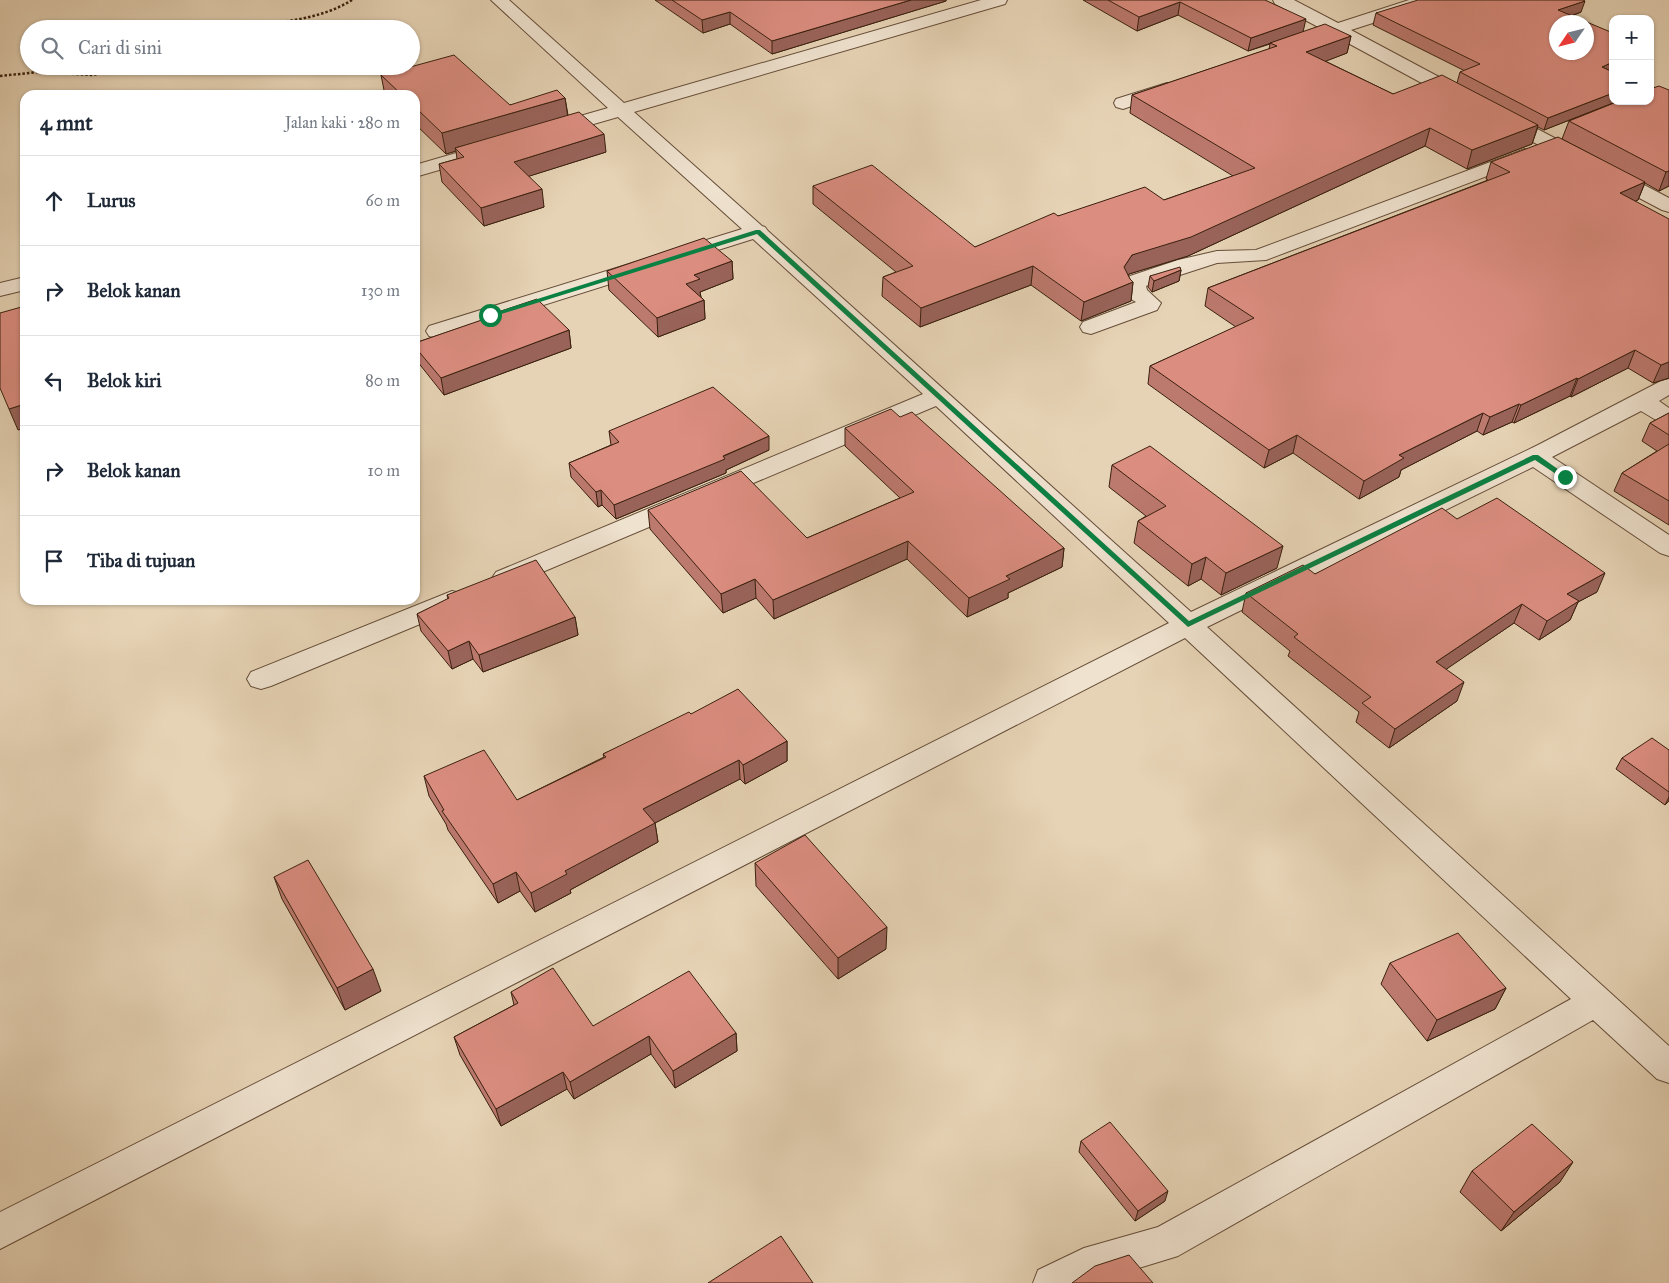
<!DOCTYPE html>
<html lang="id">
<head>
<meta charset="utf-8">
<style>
  :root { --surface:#fff; --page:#f6f6f7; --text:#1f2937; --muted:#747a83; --line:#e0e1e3 }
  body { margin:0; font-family:"IM FELL Great Primer",serif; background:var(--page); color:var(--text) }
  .controls { position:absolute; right:15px; top:15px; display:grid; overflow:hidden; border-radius:10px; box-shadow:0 1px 4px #0004 }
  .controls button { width:45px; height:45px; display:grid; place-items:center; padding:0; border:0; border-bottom:1px solid var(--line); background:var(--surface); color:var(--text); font:25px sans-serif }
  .compass { position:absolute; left:1549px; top:15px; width:45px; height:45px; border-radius:50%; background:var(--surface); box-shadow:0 1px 4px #0004; rotate:235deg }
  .stop { position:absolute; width:15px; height:15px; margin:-11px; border:4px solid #0b8043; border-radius:50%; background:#fff }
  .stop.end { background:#0b8043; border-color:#fff; box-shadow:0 1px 5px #0008 }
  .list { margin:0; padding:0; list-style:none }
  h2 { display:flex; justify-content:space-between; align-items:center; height:65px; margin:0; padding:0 20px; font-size:21px }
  h2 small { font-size:16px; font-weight:400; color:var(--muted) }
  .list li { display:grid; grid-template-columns:32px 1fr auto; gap:15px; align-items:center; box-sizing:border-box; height:90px; padding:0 20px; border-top:1px solid var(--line) }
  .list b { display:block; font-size:19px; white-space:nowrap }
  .list em { font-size:16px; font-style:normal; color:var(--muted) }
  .icon { flex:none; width:28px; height:28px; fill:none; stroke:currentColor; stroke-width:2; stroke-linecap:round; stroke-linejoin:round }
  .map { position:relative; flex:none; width:1669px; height:1283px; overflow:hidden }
  .search { position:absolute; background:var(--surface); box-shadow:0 1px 4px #0004; left:20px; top:20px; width:400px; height:55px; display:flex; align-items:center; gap:12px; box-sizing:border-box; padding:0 18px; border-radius:28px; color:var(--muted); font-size:19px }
  .panel { position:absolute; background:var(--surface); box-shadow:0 1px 4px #0004; left:20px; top:90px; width:400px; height:515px; border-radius:15px }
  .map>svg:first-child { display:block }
</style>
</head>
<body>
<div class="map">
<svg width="1669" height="1283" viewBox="0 0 1669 1283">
  <rect width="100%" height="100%" fill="#e6d3b5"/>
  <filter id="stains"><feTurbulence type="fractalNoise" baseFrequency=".004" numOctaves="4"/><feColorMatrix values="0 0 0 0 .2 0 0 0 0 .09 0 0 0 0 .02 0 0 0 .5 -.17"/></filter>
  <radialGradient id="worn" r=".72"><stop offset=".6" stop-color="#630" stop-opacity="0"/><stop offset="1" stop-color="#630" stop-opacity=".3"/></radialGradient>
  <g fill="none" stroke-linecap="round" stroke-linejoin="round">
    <defs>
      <path id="street" d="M491 0H509L624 103 981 0H1007L1005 4 634 112 762 226 765 227 768 231 1191 612 1538 445 1661 381 1669 379V395L1659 401 1669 408V425L1661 423 1641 411 1552 457 1669 535V556L1660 553 1533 467 1207 627 1669 1046V1083L1657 1079 1593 1020 1178 1256 1090 1283H1033L1038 1270 1084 1248 1158 1227 1571 999 1185 638 0 1249V1212L1169 623 936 406 514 584 505 587 496 584 492 578 496 572 923 394 753 239 445 336 437 338 429 336 426 331 429 326 742 229 618 117 552 136 545 134 543 130 545 126 608 108Z
        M1273 0H1294L1338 23 1409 0H1434L1432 4 1351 30 1469 93 1471 97 1469 101 1462 103 1455 101 1335 36 1326 38 1320 37 1317 33 1322 29 1275 4Z
        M1167 83 1173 84 1176 88 1173 92 1123 109 1116 107 1114 103 1116 99Z
        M1502 112 1509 114 1669 198V212L1662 210 1495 122 1493 118 1495 114Z
        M494 142 501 144 504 148 501 152 415 177V165Z
        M1525 149 1532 151 1535 155 1532 159 1266 260 1217 263 1146 286 1147 290 1161 303 1157 310 1091 334 1083 332 1080 327 1083 322 1136 302 1129 298 1123 285 1130 276 1178 260 1217 251 1256 250Z
        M25 277V290L0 296V283Z
        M452 591 461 593 465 600 461 607 271 686 261 689 251 686 247 679 251 672Z"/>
    </defs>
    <use href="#street" stroke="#654d38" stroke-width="2"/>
    <path stroke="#3a200e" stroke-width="2.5" stroke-dasharray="2.5 2" stroke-linecap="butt" d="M237 29C274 22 319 21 352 0
      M0 76 39 72 93 75 129 66"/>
    <use href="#street" fill="#efe2cf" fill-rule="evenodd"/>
  </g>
  <path fill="#bc796e" stroke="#3a200e" d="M655 0H946V1L772 54 730 24 703 33Z
    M1083 0H1265L1303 32 1351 36 1347 53 1325 61 1393 94 1457 83 1460 72 1465 71 1373 25 1376 13 1581 12 1572 16 1613 101H1618L1544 130 1538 127 1532 144 1467 169 1425 146 1188 256 1129 274 1128 276 1130 279 1133 282 1131 301 1081 321 1031 285 920 327 882 296 883 277 896 272 813 204V186L975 247 1058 216 1164 200 1233 176 1130 113 1132 95 1269 49 1270 44 1248 51 1178 15 1137 31Z
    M381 75 510 105 565 98 568 115 606 152 529 176 544 207 484 226 442 182 439 164 457 159 456 151 446 154 415 124V95H385Z
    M1650 89 1669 186 1659 191 1645 183 1638 200 1635 201 1669 378 1653 383 1628 368 1571 397 1570 396 1514 423 1512 422 1483 435 1477 431 1401 470 1399 477 1359 499 1293 453 1264 468 1148 384 1150 366 1236 327 1205 306 1208 288 1488 180 1486 179 1491 162 1602 160 1562 139 1569 121Z
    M732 261 733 279 700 292 701 297 704 300 705 319 658 337 609 290 607 271Z
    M1181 270 1179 281 1152 292 1148 287 1150 276Z
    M501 311 569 330 571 348 444 395 417 361 415 354V343L501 314Z
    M1669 413V525L1614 491 1622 473 1657 451 1642 441 1650 423Z
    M845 428 1064 548 1062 567 1008 593V598L967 617 907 559 774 619 756 598 723 613 650 529 648 510 807 538 900 498 845 446Z
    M609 431 769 450 726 470V473L616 519 602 505 598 507 571 477 569 463 611 445Z
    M1112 465 1277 568 1221 595 1201 579 1188 586 1134 543 1138 521 1146 516 1109 487Z
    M1457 519 1597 592 1578 602 1570 620 1539 640 1514 623 1446 669 1457 701 1389 748 1356 722 1359 712 1288 656 1290 651 1242 612 1246 593 1315 574Z
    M447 595 575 617 578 635 483 672 473 659 452 669 421 631 417 614 448 599Z
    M691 714 787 741V761L745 784 740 779 655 823 658 842 570 890 571 893 535 912 520 891 498 903 448 830 446 824 429 796 424 776 517 800 604 757 603 754Z
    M1669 750V801L1665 805 1616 769 1622 758Z
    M755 863 886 949 838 979 756 886Z
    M274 877 381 991 345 1010 282 899Z
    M1390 963 1506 988 1495 1009 1427 1041 1381 984Z
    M511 992 593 1026 736 1033 737 1051 675 1088 651 1054 574 1099 567 1089 501 1126 460 1055 454 1037 514 1005Z
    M1081 1141 1165 1201 1135 1221 1079 1152Z
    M1472 1171 1560 1182 1501 1231 1460 1192Z"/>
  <path fill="#99635a" stroke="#3a200e" d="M911 0H946V1L772 54V41Z
    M1585 1 1581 12 1555 22 1558 10Z
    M1180 2 1178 15 1137 31 1139 17Z
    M730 12V24L703 33 702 20Z
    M1306 19 1303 32 1248 51 1251 38Z
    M1351 36 1347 53 1303 70 1306 52Z
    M1613 62V72L1602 67Z
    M1613 93V101H1618L1544 130 1548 118Z
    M565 98 568 118 455 148 456 151 446 154 442 133Z
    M1538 125 1532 144 1467 169 1472 150Z
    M1430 128 1425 146 1188 256 1129 274 1121 286 1124 267 1132 255Z
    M604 134 606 152 517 180 514 162Z
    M1669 171V186L1659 191 1666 172Z
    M1645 182 1638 200 1613 211 1620 193Z
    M542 189 544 207 484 226 481 208Z
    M732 261 733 279 700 292 701 298 686 284 694 275Z
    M1033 266 1031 285 920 327 921 308Z
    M1181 270 1179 281 1152 292 1154 281Z
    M1133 282 1131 301 1081 321 1084 302Z
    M704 300 705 319 658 337 657 318Z
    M569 330 571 348 444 395 441 378Z
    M1635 350 1628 368 1571 397 1578 379Z
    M1669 362V378L1653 383 1661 365Z
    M1577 378 1570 396 1514 423 1521 405Z
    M25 404V428L18 430 9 409Z
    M1519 404 1512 422 1483 435 1490 417Z
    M1483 413 1477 431 1401 470 1399 477 1359 499 1364 481 1399 455Z
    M1297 435 1293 453 1264 468 1269 450Z
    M769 436V450L726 470V473L616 519 614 505Z
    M601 490 602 505 598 507 596 492Z
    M908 541 907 559 774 619 773 600Z
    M1283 546 1277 568 1221 595 1226 573Z
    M1064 548 1062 567 1008 593V598L967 617 969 598 1006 576Z
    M1206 557 1201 579 1188 586 1192 564Z
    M1605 573 1597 592 1578 602 1570 620 1539 640 1547 621 1567 594Z
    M755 579 756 598 723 613 721 594Z
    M1522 604 1514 623 1429 681 1436 662Z
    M575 617 578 635 483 672 479 655Z
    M469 641 473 659 452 669 448 651Z
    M1464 682 1457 701 1389 748 1395 729Z
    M787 741V761L745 784 743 765Z
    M739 760 740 779 655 823 658 842 570 890 571 893 535 912 531 893 565 871 643 809Z
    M1669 797V801L1665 805Z
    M516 872 520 891 498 903 493 884Z
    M887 927 886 949 838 979V958Z
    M373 969 381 991 345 1010 337 988Z
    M1506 988 1495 1009 1427 1041 1437 1020Z
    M736 1033 737 1051 675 1088 673 1071Z
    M649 1036 651 1054 574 1099 570 1082Z
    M563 1072 567 1089 501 1126 496 1109Z
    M1573 1162 1560 1182 1501 1231 1514 1212Z
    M1168 1191 1165 1201 1135 1221 1138 1211Z"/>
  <path fill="#db8d80" stroke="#3a200e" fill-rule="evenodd" d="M672 0H911L772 41 730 12 702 20Z
    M1108 0H1265L1306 19 1251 38 1180 2 1139 17Z
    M1418 0H1583L1585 1 1558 10 1613 33V62L1602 67 1613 72V93L1548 118 1460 72 1480 64 1376 13ZM1556 22H1586V52H1556Z
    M1325 24 1351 36 1306 52 1393 94 1442 75 1538 125 1472 150 1430 128 1191 237 1132 255 1124 267 1130 279 1133 282 1084 302 1033 266 921 308 883 277 913 266 813 186 872 165 975 247 1054 213 1058 216 1145 187 1164 200 1255 168 1132 95 1277 46 1270 43Z
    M454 55 510 105 557 90 565 98 442 133 415 107V95H402L381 75Z
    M1659 86 1669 90V171L1666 172 1569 121 1619 101H1650V89Z
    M579 112 604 134 514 162 542 189 481 208 439 164 464 157 455 148Z
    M1558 137 1645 182 1620 193 1669 219V362L1661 365 1635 350 1578 379 1577 378 1521 405 1519 404 1490 417 1483 413 1399 455 1404 458 1364 481 1297 435 1269 450 1150 366 1254 318 1208 288 1510 172 1491 162Z
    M704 238 732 261 694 275 700 279 686 284 704 300 657 318 607 271Z
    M1180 267 1181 270 1154 281 1150 276Z
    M537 299 569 330 441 378 415 347V343L502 313 501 311Z
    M25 306V404L9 409 0 388V313Z
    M713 387 769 436 723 456 725 459 614 505 601 490 596 492 569 463 619 442 609 431Z
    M891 409 900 417 912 412 1064 548 1006 576 1010 579 969 598 908 541 773 600 755 579 721 594 648 510 741 471 807 538 914 492 845 428Z
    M1669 413V435L1650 423Z
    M1669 444V501L1622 473Z
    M1150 446 1283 546 1226 573 1206 557 1192 564 1138 521 1166 506 1112 465Z
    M1497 498 1605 573 1567 594 1579 601 1547 621 1522 604 1436 662 1464 682 1395 729 1362 703 1371 697 1294 637 1298 634 1246 593 1303 565 1315 574 1442 508 1457 519Z
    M536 560 575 617 479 655 469 641 448 651 417 614 449 598 447 595Z
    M738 689 787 741 743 765 739 760 643 809 655 823 565 871 567 874 531 893 516 872 493 884 442 811 444 810 424 776 484 750 517 800 606 757 603 754 689 712 691 714Z
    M1652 738 1669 750V792L1622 758Z
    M805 835 887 927 838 958 755 863Z
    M308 860 373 969 337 988 274 877Z
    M1458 933 1506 988 1437 1020 1390 963Z
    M553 968 593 1026 689 971 736 1033 673 1071 649 1036 570 1082 563 1072 496 1109 454 1037 518 1003 511 992Z
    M1110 1122 1168 1191 1138 1211 1081 1141Z
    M1532 1124 1573 1162 1514 1212 1472 1171Z
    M781 1236 813 1283H708Z
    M1129 1255 1153 1283H1072L1095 1266Z"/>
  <path fill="#0b8043" d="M756 230H760L1189 621 1533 455H1538L1569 477 1562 478 1535 460 1188 627 757 234 492 317 487 315Z"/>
  <rect width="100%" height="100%" filter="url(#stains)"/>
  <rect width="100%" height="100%" fill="url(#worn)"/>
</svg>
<div class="controls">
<button>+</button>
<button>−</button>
</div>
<svg class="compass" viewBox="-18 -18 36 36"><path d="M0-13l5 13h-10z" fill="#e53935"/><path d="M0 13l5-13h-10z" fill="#747a83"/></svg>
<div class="stop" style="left:490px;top:315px"></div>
<div class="stop end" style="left:1565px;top:477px"></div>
<div class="search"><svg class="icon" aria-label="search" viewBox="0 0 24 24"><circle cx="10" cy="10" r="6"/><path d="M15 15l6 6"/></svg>Cari di sini</div>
<section class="panel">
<h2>4 mnt<small>Jalan kaki · 280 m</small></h2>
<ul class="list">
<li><svg class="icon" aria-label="ahead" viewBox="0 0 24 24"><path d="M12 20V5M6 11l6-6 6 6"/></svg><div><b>Lurus</b></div><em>60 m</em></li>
<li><svg class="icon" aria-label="right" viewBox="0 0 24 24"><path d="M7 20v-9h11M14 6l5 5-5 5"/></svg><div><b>Belok kanan</b></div><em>130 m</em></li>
<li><svg class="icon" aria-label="left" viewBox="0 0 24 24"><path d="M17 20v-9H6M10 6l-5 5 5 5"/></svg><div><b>Belok kiri</b></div><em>80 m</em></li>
<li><svg class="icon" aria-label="right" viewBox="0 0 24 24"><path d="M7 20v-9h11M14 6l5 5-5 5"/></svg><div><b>Belok kanan</b></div><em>10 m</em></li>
<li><svg class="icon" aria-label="arrive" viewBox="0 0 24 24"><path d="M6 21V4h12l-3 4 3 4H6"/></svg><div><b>Tiba di tujuan</b></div></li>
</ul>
</section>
</div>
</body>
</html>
